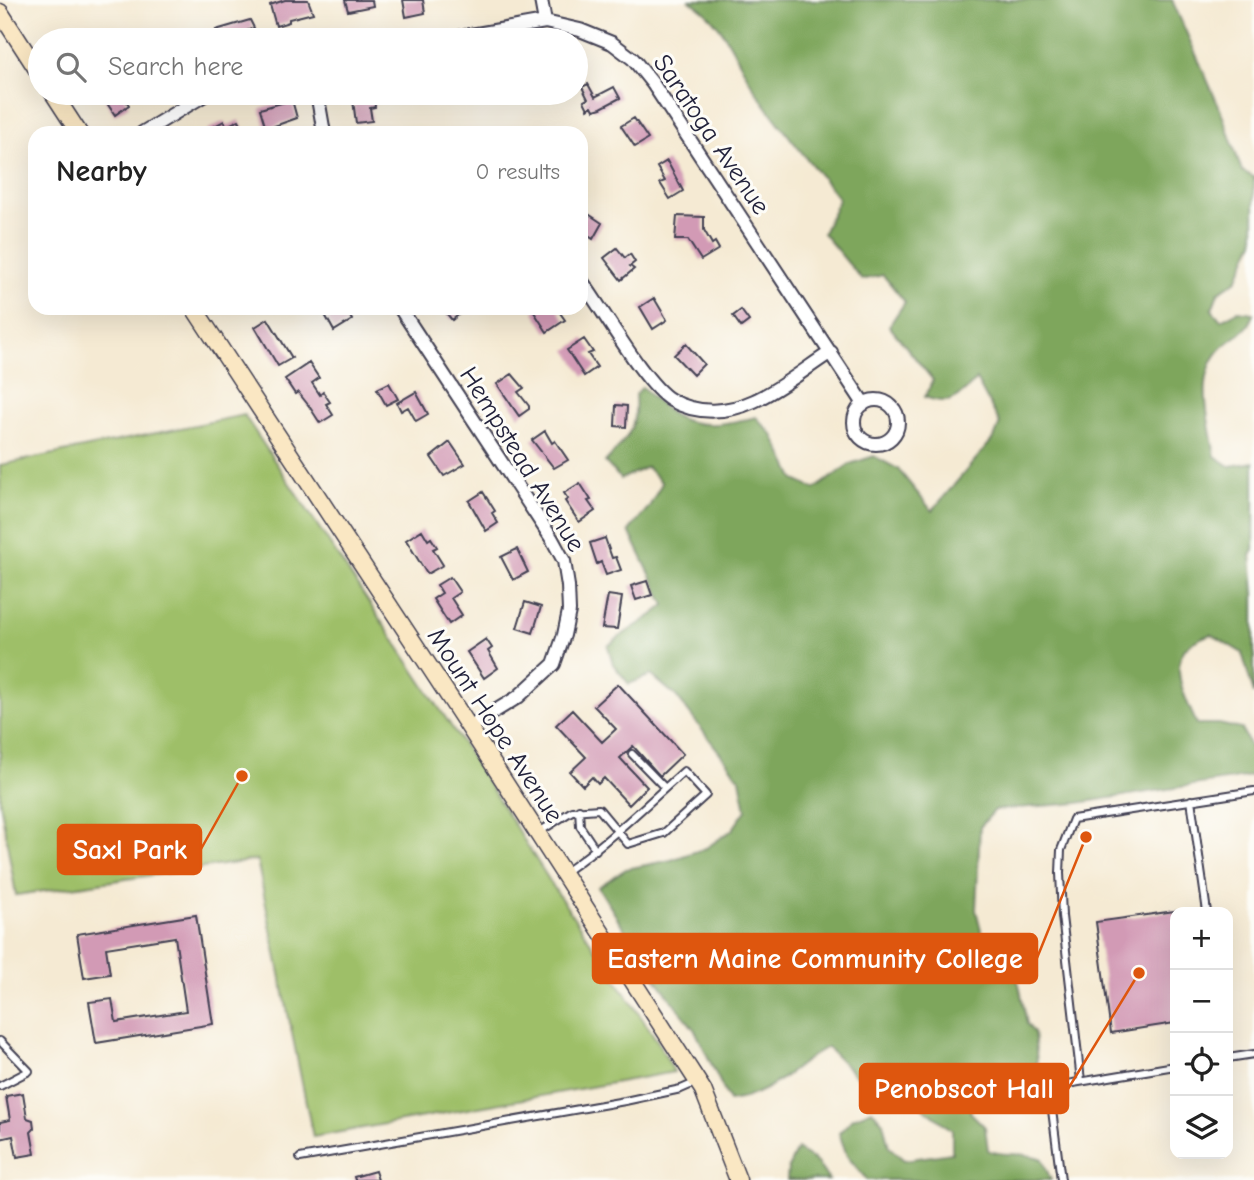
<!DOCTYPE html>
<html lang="en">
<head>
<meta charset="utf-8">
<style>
  :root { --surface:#fff; --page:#f2f2f2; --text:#222; --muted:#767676; --line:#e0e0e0 }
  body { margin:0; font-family:"Comic Neue",sans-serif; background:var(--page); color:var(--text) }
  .controls { position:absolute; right:21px; bottom:21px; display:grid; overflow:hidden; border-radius:14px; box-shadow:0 7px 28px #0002 }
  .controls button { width:63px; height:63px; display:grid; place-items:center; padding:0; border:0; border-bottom:2px solid var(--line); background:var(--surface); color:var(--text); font:35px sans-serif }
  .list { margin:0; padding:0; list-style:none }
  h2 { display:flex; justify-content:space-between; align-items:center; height:91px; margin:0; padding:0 28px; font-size:30px }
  h2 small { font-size:23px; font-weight:400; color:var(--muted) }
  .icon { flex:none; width:38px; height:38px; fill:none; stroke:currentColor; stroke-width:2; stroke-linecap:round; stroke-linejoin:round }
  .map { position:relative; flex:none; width:1254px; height:1180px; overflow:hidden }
  .search { position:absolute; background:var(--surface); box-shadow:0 7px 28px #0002; left:28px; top:28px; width:560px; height:77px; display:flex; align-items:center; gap:18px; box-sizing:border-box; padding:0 24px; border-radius:38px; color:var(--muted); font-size:26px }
  .panel { position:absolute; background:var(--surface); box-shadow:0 7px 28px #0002; left:28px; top:126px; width:560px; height:189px; border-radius:21px }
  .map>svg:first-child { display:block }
</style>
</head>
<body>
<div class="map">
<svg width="1254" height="1180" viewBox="0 0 1254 1180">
  <rect width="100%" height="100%" fill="#fdfcf7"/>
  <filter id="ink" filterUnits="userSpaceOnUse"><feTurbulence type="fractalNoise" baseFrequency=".0143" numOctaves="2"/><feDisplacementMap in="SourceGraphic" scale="14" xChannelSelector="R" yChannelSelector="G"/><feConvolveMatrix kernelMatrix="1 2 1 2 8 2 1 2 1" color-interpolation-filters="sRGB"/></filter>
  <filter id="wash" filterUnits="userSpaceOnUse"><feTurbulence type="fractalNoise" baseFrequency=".00686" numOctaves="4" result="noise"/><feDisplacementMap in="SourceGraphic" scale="28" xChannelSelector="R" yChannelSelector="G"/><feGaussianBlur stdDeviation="1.57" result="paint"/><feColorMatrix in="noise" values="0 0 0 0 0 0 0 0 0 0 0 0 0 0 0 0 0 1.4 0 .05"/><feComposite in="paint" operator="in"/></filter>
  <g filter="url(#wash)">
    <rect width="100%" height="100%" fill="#f5ead3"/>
    <path fill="#9ebf68" stroke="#607052" stroke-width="2" d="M244 415 467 750 558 894 658 1042 674 1072 313 1137 257 860 16 895 0 802V465Z"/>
    <path fill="#7ea65c" stroke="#50644c" stroke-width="2" d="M688 0H1172L1221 111 1242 171 1254 177V241L1237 280 1218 293 1212 310 1221 320 1238 311 1254 313C1250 330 1238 334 1225 345 1193 373 1209 420 1215 456L1230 466 1254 462V549L1251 556 1254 596V694L1242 653 1211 634C1204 637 1196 640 1190 644 1166 662 1187 703 1197 724H1219L1242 729 1254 756 1252 776 1078 803 995 810 980 827 976 910 982 934 992 944 1006 952 1019 984 1027 1024 1034 1033 1037 1062 1022 1073 977 1095 970 1112 985 1127 988 1150C999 1157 1025 1151 1042 1159L1051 1180H867L847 1156 839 1133 853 1118 872 1110 883 1122 889 1147 904 1160 952 1153V1130L909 1097 889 1091 874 1073 857 1077 827 1047C791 1067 773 1095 729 1101L696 1032 653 975 598 887 626 869 671 860 706 848 732 830 746 810 740 779 676 696 651 675 629 684 613 664 608 646C627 629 646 622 665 605L629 531 649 507 662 483 647 467 621 479 605 462C626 440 638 428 635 396L642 387C652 396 663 409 675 416 701 430 729 423 756 417L773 435 795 480 815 489 850 464 874 456 898 469 932 511 994 438 1000 423 976 379C959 398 951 407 925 397L933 380 889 326 905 302 883 275 862 280 823 233 839 199C812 164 782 130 757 93 736 61 725 19 688 0Z
      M797 1149 817 1163 829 1180H787L788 1168Z"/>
    <g id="blocks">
      <path fill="#d29ab5" d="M285 0H308L313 13 289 19V22L276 26 270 5Z
        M345 0H372L373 6 348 11Z
        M403 0H423L425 13 406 17Z
        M250 20 254 28 241 33 242 37 233 40H220L216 30Z
        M82 29 89 40H72L69 36Z
        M588 84 595 97 614 87 620 98 601 108 594 110 592 106 588 109 584 101 588 99 582 87Z
        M100 93H121L129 105 115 115Z
        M352 93H368L369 97 374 96 375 107 370 108 372 121 356 123Z
        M292 100 297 118 266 129 260 109Z
        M634 118 648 139 635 147 621 126Z
        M239 120 246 133H208L207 130 224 121 227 126Z
        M667 161 683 191 670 199 660 183 665 181 657 167Z
        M587 213 602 223 593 239 581 231V218L583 219Z
        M677 216 704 217V230L712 244 715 242 719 249 701 260 688 240H675Z
        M617 248 625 258 630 254 635 262 630 266 634 269 621 280 604 258Z
        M654 298 667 320 653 329 640 307Z
        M325 308H345L352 320 334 331 324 313 327 312Z
        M442 308H467L452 320Z
        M539 308H561L558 310 565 320 547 332 534 312Z
        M741 310 749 321 741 327 733 316Z
        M268 319 292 358 278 366 255 327Z
        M584 339 593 352 588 354 597 367 584 376 567 350Z
        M686 344 704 364 693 375 674 355Z
        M309 363 319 378 312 383 320 395 323 392 330 402 326 404 333 415 320 423 309 406 298 392 295 394 285 379Z
        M512 374 524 388 518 392 529 406V409L519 416 497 384Z
        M389 383 398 399 386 405 377 389Z
        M416 392 428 414 416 421 408 407 401 411 397 403Z
        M616 405 627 406 626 427 615 426Z
        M545 431 552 443 555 441 568 460 554 468 532 440Z
        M450 442 465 464 444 476 431 457Z
        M580 483 591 500 588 501 595 511 579 522 565 501 568 499 564 493Z
        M483 492 495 511 492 513 498 523 486 531 469 501Z
        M422 530 428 540 431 538 437 547 433 549 443 565 427 574 406 540Z
        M605 538 612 558 616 557 621 570 606 575 601 562 597 564 590 543Z
        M517 549 528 572 513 580 501 557Z
        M450 577 460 592 451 598 462 615 449 624 433 599 442 593 437 585Z
        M647 581 652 595 636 600 631 586Z
        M608 595 622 597 617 629 602 628Z
        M525 602 541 607 533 633 517 628Z
        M486 639 492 648 488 651 498 668 484 678 467 652Z
        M618 684 683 754 660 776 633 746 620 758 647 787 629 805 604 778 598 784 592 777 583 786 570 772 586 757 556 725 572 710 602 742 616 729 594 706Z
        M1175 911V1023L1111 1033 1096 922Z
        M196 915 213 1024 96 1043 89 1002 112 999 116 1022 186 1011 175 937 106 948 110 974 84 978 77 934Z
        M23 1093 27 1118 33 1120 34 1129 31 1132 35 1154 17 1157 13 1136 0 1139V1122L10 1120 6 1096Z
        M375 1171 378 1180H355L354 1177Z"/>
    </g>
  </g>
  <g filter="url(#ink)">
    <use href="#blocks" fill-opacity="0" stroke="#424052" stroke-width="2"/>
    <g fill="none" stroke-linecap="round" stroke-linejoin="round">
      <defs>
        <path id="lane" d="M632 754 665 788
          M1191 800 1207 912
          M579 809 580 826 596 850
          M539 832 572 811 599 809 628 844 664 833 706 795 684 771C645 806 608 842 565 872
          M0 1041 29 1071 0 1086
          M1228 1058 1254 1054
          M1081 1081 1062 916 1060 873 1061 850 1073 819 1254 791
          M300 1158 625 1101 681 1089 697 1082
          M1061 1180 1049 1087 1175 1066"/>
        <path id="street" d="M541 0 545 22
          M442 40 545 22 580 30 612 43 633 59 653 84 864 404
          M317 93 324 133
          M142 133 208 93
          M581 280C602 308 645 385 671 400 697 415 728 413 754 401 781 389 806 368 831 352
          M400 308 552 539 564 561 568 586 569 611 564 635 554 664 518 697 469 727
          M854 422a22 22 0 1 1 44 0a22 22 0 1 1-44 0Z"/>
        <path id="secondary" d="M0 12 40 74
          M53 93 79 133
          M194 308 469 727 703 1090 738 1180"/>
      </defs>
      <use href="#lane" stroke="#424052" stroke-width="10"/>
      <use href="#street" stroke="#424052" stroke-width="16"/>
      <use href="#secondary" stroke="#424052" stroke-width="19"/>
      <use href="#lane" stroke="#fff" stroke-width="6"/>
      <use href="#street" stroke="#fff" stroke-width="12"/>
      <use href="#secondary" stroke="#fae7c3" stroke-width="16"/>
    </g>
  </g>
  <g text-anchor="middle" stroke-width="6" stroke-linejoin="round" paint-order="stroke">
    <g font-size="26" fill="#22223b" stroke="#fdfcf7">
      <text transform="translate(712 134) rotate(56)" y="9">Saratoga Avenue</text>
      <text transform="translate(523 459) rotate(58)" y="9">Hempstead Avenue</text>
      <text transform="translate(496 725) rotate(57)" y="9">Mount Hope Avenue</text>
    </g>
  </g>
  <path fill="none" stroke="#de560e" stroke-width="2.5" d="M242 776L201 849M1086 837L1037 958M1139 973L1068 1089"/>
  <g fill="#de560e" stroke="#fdfcf7" stroke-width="2.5">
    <circle cx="242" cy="776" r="7"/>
    <circle cx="1086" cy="837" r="7"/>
    <circle cx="1139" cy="973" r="7"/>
  </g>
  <g fill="#de560e" stroke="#de560e" stroke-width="2.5">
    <rect x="58" y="825" width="143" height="49" rx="7"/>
    <rect x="593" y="934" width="444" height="49" rx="7"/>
    <rect x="860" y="1064" width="208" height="49" rx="7"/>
  </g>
  <g font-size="28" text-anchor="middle" font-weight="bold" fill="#fff">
    <text x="130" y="859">Saxl Park</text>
    <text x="815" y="968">Eastern Maine Community College</text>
    <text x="964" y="1098">Penobscot Hall</text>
  </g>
</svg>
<div class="controls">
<button>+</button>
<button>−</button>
<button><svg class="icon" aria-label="locate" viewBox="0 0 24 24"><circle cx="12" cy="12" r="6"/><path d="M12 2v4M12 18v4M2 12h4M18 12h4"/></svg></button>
<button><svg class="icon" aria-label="layers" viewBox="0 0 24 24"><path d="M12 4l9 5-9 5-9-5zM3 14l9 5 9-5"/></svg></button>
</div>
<div class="search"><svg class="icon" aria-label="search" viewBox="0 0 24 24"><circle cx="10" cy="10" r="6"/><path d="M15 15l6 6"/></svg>Search here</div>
<section class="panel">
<h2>Nearby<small>0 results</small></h2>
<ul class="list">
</ul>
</section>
</div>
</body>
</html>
